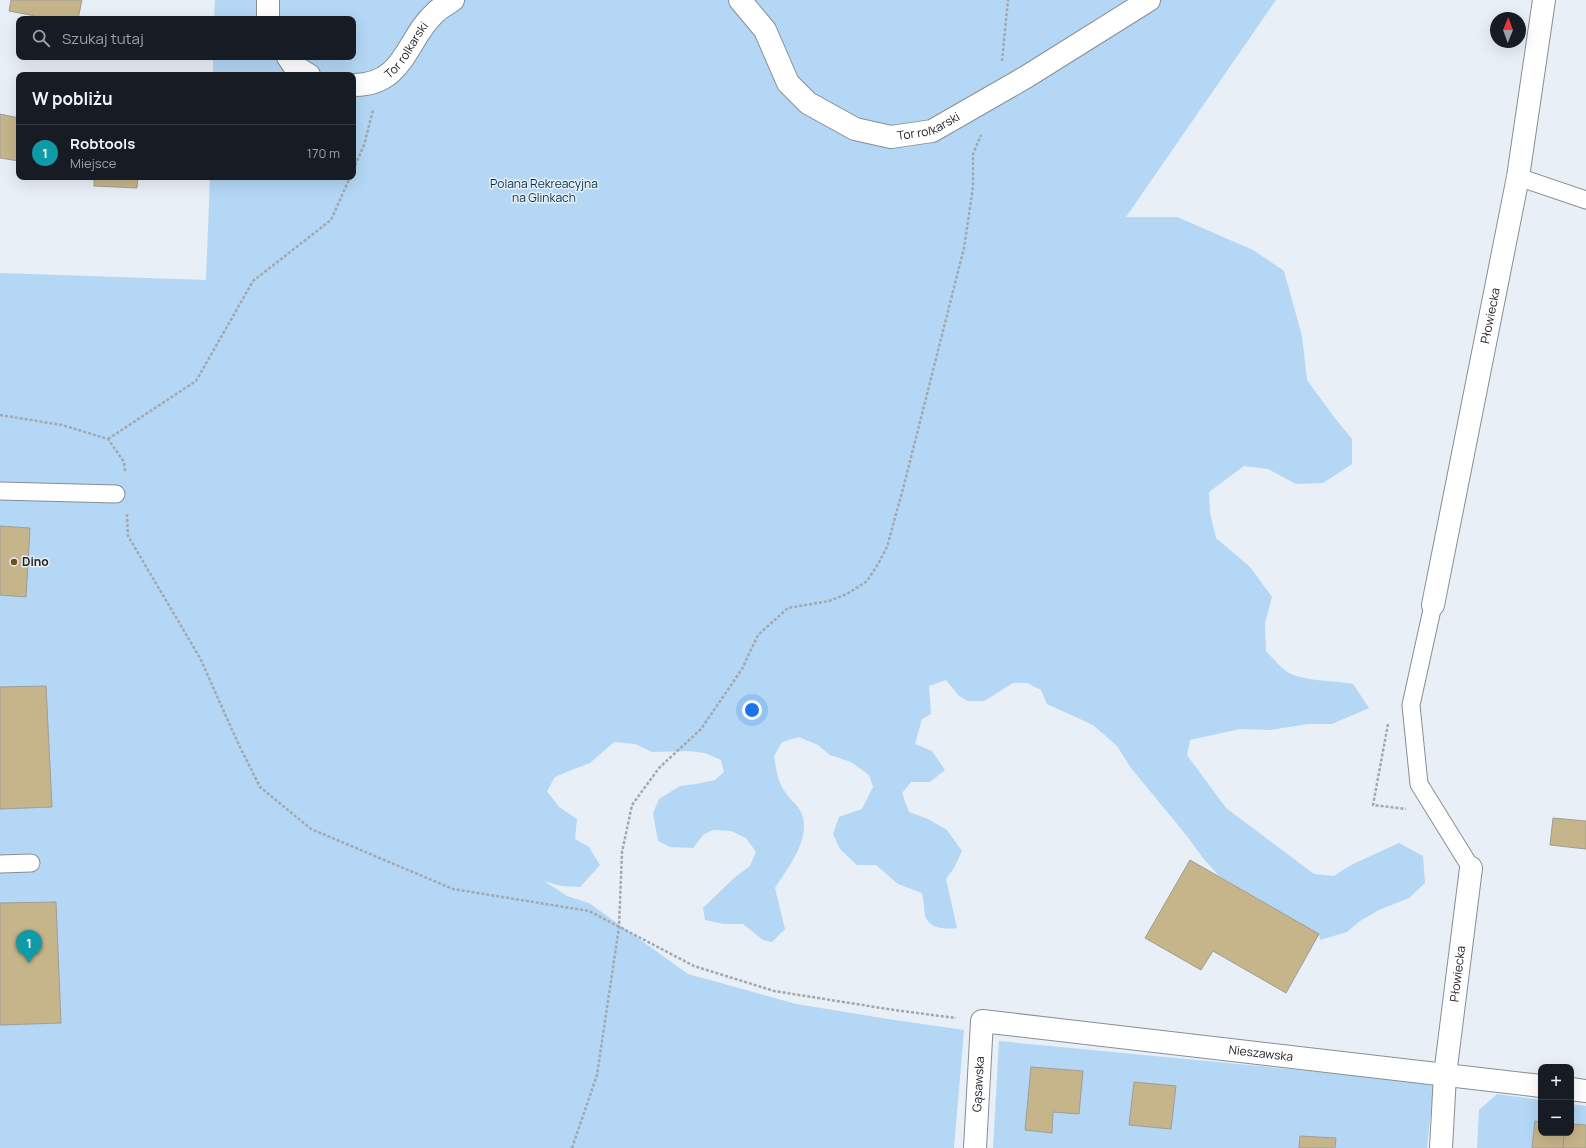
<!DOCTYPE html>
<html lang="pl">
<head>
<meta charset="utf-8">
<style>
  :root { --surface:#171b24; --page:#20242c; --text:#f1f3f6; --muted:#9ea1a6; --line:#363941; --accent:#b2ab96 }
  body { margin:0; font-family:Manrope,sans-serif; background:var(--page); color:var(--text) }
  .controls { position:absolute; right:12px; bottom:12px; display:grid; overflow:hidden; border-radius:8px; box-shadow:0 4px 16px #0002 }
  .controls button { width:36px; height:36px; display:grid; place-items:center; padding:0; border:0; border-bottom:1px solid var(--line); background:var(--surface); color:var(--text); font:20px sans-serif }
  .compass { position:absolute; left:1490px; top:12px; width:36px; height:36px; border-radius:50%; background:var(--surface); box-shadow:0 4px 16px #0002; rotate:1deg }
  .you { position:absolute; left:752px; top:710px; width:14px; height:14px; margin:-10px; border:3px solid #fff; border-radius:50%; background:#1a73e8; box-shadow:0 0 0 6px #1a73e833 }
  .badge { display:grid; place-items:center; width:26px; height:26px; border-radius:50%; background:var(--accent); color:#fff; font-size:13px; font-weight:700 }
  .pin { position:absolute; translate:-50% -33px; filter:drop-shadow(0 1px 2px #0008) }
  .pin::after { content:''; position:absolute; top:21px; width:14px; height:12px; background:inherit; clip-path:polygon(0 0,100% 0,50% 100%) }
  .list { margin:0; padding:0; list-style:none }
  h2 { display:flex; justify-content:space-between; align-items:center; height:52px; margin:0; padding:0 16px; font-size:17px }
  h2 small { font-size:13px; font-weight:400; color:var(--muted) }
  .list li { display:grid; grid-template-columns:26px 1fr auto; gap:12px; align-items:center; box-sizing:border-box; height:56px; padding:0 16px; border-top:1px solid var(--line) }
  .list b { display:block; font-size:15px; white-space:nowrap }
  .list p { margin:0; font-size:13px; white-space:nowrap; color:var(--muted) }
  .list em { font-size:13px; font-style:normal; color:var(--muted) }
  .icon { flex:none; width:22px; height:22px; fill:none; stroke:currentColor; stroke-width:2; stroke-linecap:round; stroke-linejoin:round }
  .map { position:relative; flex:none; width:1586px; height:1148px; overflow:hidden }
  .search { position:absolute; background:var(--surface); box-shadow:0 4px 16px #0002; left:16px; top:16px; width:340px; height:44px; display:flex; align-items:center; gap:10px; box-sizing:border-box; padding:0 14px; border-radius:8px; color:var(--muted); font-size:15px }
  .panel { position:absolute; background:var(--surface); box-shadow:0 4px 16px #0002; left:16px; top:72px; width:340px; height:108px; border-radius:8px }
  .map>svg:first-child { display:block }
</style>
</head>
<body>
<div class="map">
<svg width="1586" height="1148" viewBox="0 0 1586 1148">
  <rect width="100%" height="100%" fill="#e8eff6"/>
  <path fill="#b3d7f5" d="M215 0H1276L1126 217H1177L1253 250 1284 271 1302 336 1307 380 1334 417 1352 439V464L1323 483 1296 484 1268 469 1244 466 1209 492 1210 513 1216 538 1250 567 1272 597 1265 623 1266 651C1272 657 1279 666 1286 671 1301 682 1334 680 1353 684L1369 708 1332 724H1308L1270 730 1240 729 1190 740 1187 755 1226 808 1314 874 1334 876 1351 865 1399 843 1423 856 1425 883 1409 898 1379 910 1360 921 1347 932 1320 940 1319 934 1219 876 1203 858 1187 836 1131 768 1117 746 1093 725 1047 704 1041 690 1027 683H1013L984 701H968L959 696 946 680 929 686 931 714 922 719 915 744 932 751 945 770 930 782H911L902 793 909 812 928 819 947 830 962 851 954 868 946 879 957 928C947 929 932 930 926 918 924 914 924 899 922 893L898 884 876 865H857L840 849 833 834 839 817 862 809 873 787 869 775 851 762 830 755 818 745 799 737 782 742 774 756C777 773 777 782 788 796 791 800 797 805 800 810 814 836 788 867 775 888L785 929 772 942 763 940 743 924H724L705 920 703 908 734 878 750 866 756 852 746 838 731 831 713 830 703 835 693 848 670 847 658 841 653 813 659 799 680 786 696 784 715 780 724 772 721 760 705 753 689 751 652 752 635 744 614 742 590 763 574 769 555 777 547 791 559 807 577 819 575 839 589 847 600 865 580 887 561 886 544 881 567 896 589 903 688 974 796 1004 888 1019 964 1030 954 1148H0V273L206 280 210 177H353V75H213V57H353V19H214Z
    M999 1041 1434 1083 1427 1148H1335L1336 1138 1300 1136 1299 1148H993Z
    M1497 1094 1541 1100V1133H1571V1104L1586 1106V1148H1477L1479 1110Z"/>
  <path fill="#c6b58a" stroke="#a09d95" d="M11 0H82L78 19H34L35 16 9 11Z
    M0 114 19 118V161L0 158Z
    M94 177H138L137 188 94 186Z
    M0 526 30 528 26 597 0 595Z
    M46 686 52 807 0 809V687Z
    M1553 818 1586 821V849L1550 845Z
    M1190 860 1319 934 1286 993 1213 951 1201 970 1145 938Z
    M56 902 61 1023 0 1025V903Z
    M1031 1067 1083 1071 1079 1114 1053 1112 1052 1133 1025 1130Z
    M1134 1082 1176 1086 1171 1129 1129 1125Z
    M1535 1121 1541 1122V1133H1564L1563 1148H1532Z
    M1571 1124 1586 1125V1148H1563L1564 1133H1571Z
    M1300 1136 1336 1138 1335 1148H1299Z"/>
  <g fill="none" stroke-linecap="round" stroke-linejoin="round">
    <defs>
      <path id="service" d="M1518 177 1586 200
        M0 491 116 494
        M1433 605 1411 705 1419 784 1471 868
        M0 864 31 863"/>
      <g id="pedestrian">
        <path id="s1" d="M740 0 765 30 788 83 808 103 855 129 891 137 932 131 1026 77 1149 0"/>
        <path d="M268 19V0"/>
        <path d="M288 57 294 66 309 75"/>
        <path id="s2" d="M353 85C405 86 406 38 436 12 441 7 448 4 453 0"/>
      </g>
      <g id="minor">
        <path id="s3" d="M1433 605 1518 177 1544 0"/>
        <path d="M1571 1089 1586 1091"/>
        <path id="s4" d="M975 1148 982 1021 1541 1086"/>
        <path id="s5" d="M1441 1148 1445 1075 1471 868"/>
      </g>
    </defs>
    <use href="#service" stroke="#878e94" stroke-width="19"/>
    <use href="#pedestrian" stroke="#878e94" stroke-width="24"/>
    <use href="#minor" stroke="#878e94" stroke-width="24"/>
    <path stroke="#a2a8ad" stroke-width="2.5" stroke-dasharray="3 2" stroke-linecap="butt" d="M1002 61 1008 0
      M353 170 364 145 373 110
      M0 415 62 425 108 439 124 462 125 471
      M108 439 196 381 253 281 331 220 350 177
      M127 514 128 536 200 658 238 743 260 787 311 829 453 889 589 911 694 966 774 991 894 1010 956 1018
      M1388 724 1373 805 1406 809
      M572 1148 597 1075 619 927 622 852 632 805 659 768 701 729 742 669 758 635 788 608 829 601 847 594 867 581 878 564 887 547 904 485 964 248 973 187V154L981 135"/>
    <use href="#service" stroke="#fff" stroke-width="17"/>
    <use href="#pedestrian" stroke="#fff" stroke-width="22"/>
    <use href="#minor" stroke="#fff" stroke-width="22"/>
  </g>
  <circle fill="#665421" stroke="#e8eff6" stroke-width="1.5" cx="14" cy="562" r="4"/>
  <g text-anchor="middle" stroke-width="3" stroke-linejoin="round" paint-order="stroke">
    <g font-size="12" fill="#212326" stroke="#e8eff6">
      <text dy="4" stroke="none"><textPath href="#s2" startOffset="68">Tor rolkarski</textPath></text>
      <text dy="4" stroke="none"><textPath href="#s1" startOffset="255">Tor rolkarski</textPath></text>
      <text dy="4" stroke="none"><textPath href="#s3" startOffset="295">Płowiecka</textPath></text>
      <text dy="4" stroke="none"><textPath href="#s5" startOffset="175">Płowiecka</textPath></text>
      <text dy="4" stroke="none"><textPath href="#s4" startOffset="408">Nieszawska</textPath></text>
      <text dy="4" stroke="none"><textPath href="#s4" startOffset="64">Gąsawska</textPath></text>
    </g>
    <g font-size="12" fill="#033250" stroke="#e8eff6">
      <text x="544" y="188">Polana Rekreacyjna<tspan x="544" dy="14">na Glinkach</tspan></text>
    </g>
    <g font-size="12" font-weight="bold" fill="#212326" stroke="#e8eff6" text-anchor="start">
      <text x="22" y="566">Dino</text>
    </g>
  </g>
</svg>
<div class="controls">
<button>+</button>
<button>−</button>
</div>
<svg class="compass" viewBox="-18 -18 36 36"><path d="M0-13l5 13h-10z" fill="#e53935"/><path d="M0 13l5-13h-10z" fill="#9ea1a6"/></svg>
<div class="you"></div>
<div class="pin badge" style="left:29px;top:963px;background:#0f9aa8">1</div>
<div class="search"><svg class="icon" aria-label="search" viewBox="0 0 24 24"><circle cx="10" cy="10" r="6"/><path d="M15 15l6 6"/></svg>Szukaj tutaj</div>
<section class="panel">
<h2>W pobliżu<small></small></h2>
<ul class="list">
<li><span class="badge" style="background:#0f9aa8">1</span><div><b>Robtools</b><p>Miejsce</p></div><em>170 m</em></li>
</ul>
</section>
</div>
</body>
</html>
